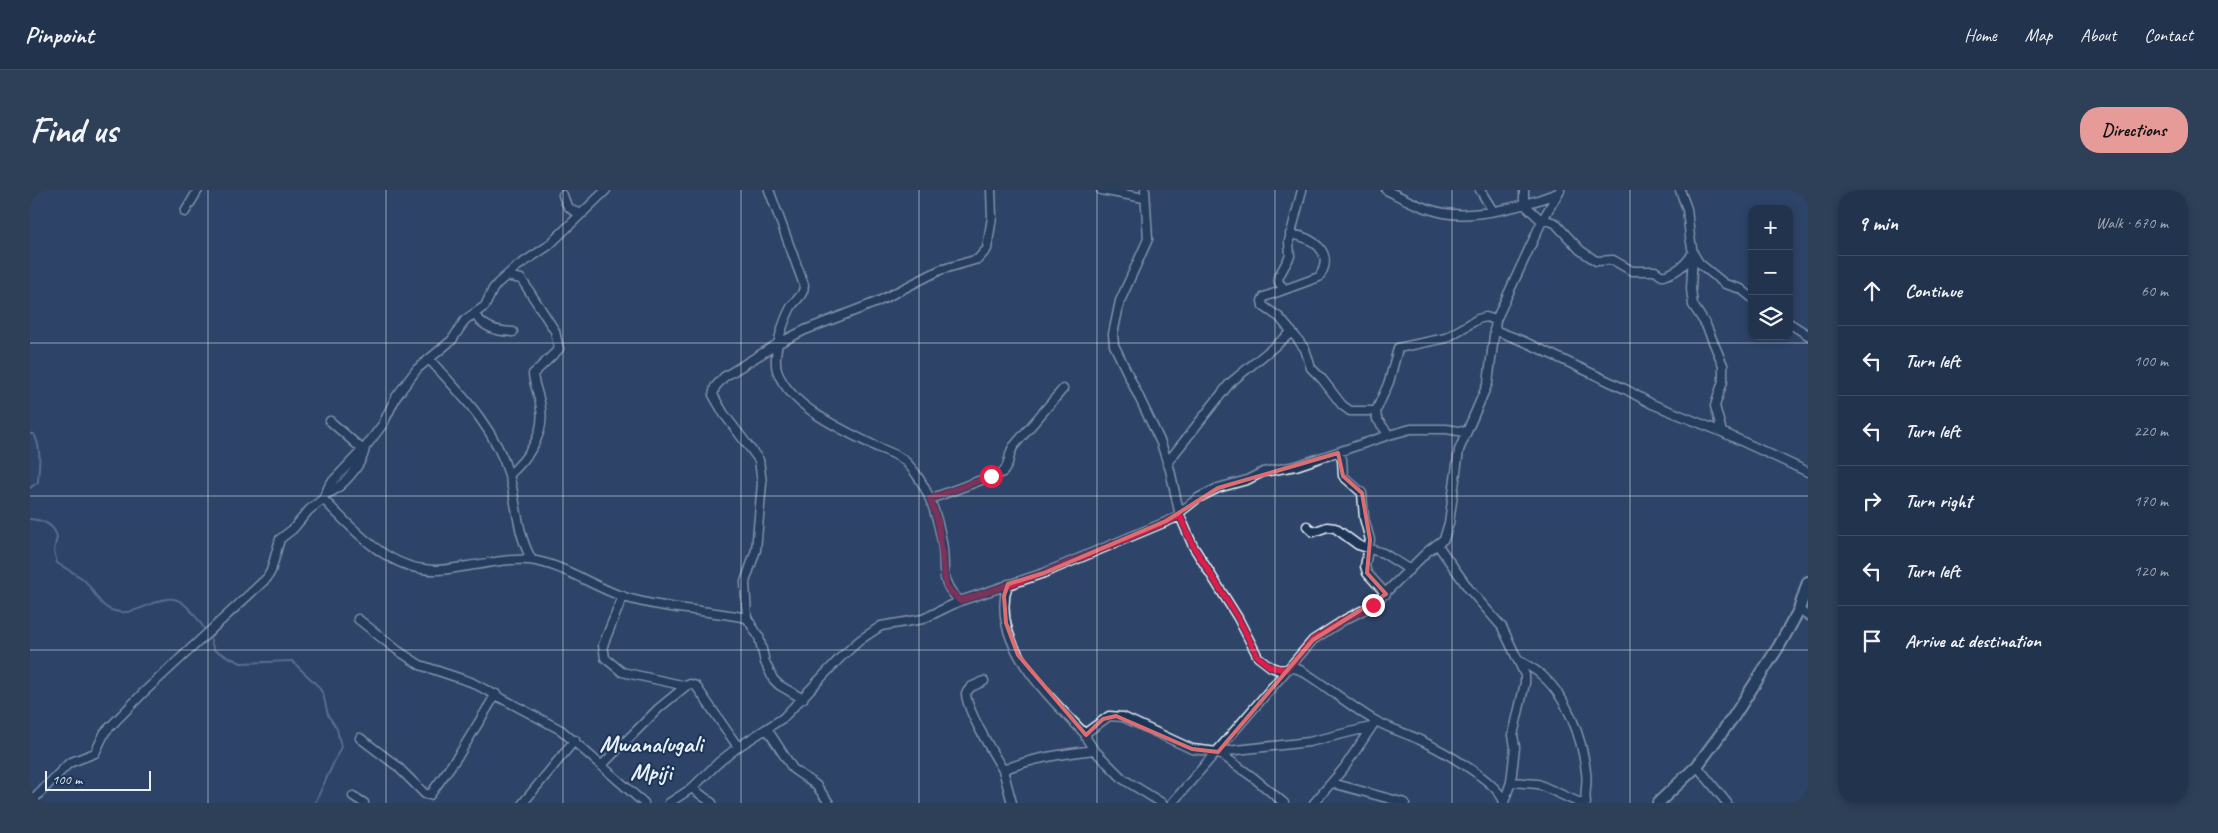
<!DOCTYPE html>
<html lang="en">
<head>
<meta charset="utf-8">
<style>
  :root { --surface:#22334e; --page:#2e3f58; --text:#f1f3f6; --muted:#a2aab6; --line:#3f4e66; --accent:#e69b98 }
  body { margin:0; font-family:Caveat,sans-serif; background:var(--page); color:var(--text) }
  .controls { position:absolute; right:15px; top:15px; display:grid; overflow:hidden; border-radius:10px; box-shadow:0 2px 8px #0003 }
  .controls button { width:45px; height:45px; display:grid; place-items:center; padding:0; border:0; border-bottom:1px solid var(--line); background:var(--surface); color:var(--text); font:25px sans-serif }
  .scale { position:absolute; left:15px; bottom:12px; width:106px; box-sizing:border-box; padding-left:5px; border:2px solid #e8f1f8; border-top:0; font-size:14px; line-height:18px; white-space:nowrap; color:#e8f1f8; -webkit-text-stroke:4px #1d3557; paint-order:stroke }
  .stop { position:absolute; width:15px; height:15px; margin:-11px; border:4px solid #e11d48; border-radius:50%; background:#fff }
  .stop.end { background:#e11d48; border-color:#fff; box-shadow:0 1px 5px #0008 }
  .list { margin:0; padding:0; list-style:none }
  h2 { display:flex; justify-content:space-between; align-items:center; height:65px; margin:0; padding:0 20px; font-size:21px }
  h2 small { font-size:16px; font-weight:400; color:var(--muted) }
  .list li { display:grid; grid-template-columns:32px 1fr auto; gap:15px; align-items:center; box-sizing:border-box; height:70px; padding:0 20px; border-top:1px solid var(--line) }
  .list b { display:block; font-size:19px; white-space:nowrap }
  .list em { font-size:16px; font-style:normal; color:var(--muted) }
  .icon { flex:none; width:28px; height:28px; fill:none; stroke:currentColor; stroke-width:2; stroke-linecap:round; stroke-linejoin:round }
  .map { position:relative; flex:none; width:1778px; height:613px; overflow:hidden; border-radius:20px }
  header { display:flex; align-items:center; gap:30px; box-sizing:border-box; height:70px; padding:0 25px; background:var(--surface); border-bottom:1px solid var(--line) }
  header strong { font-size:24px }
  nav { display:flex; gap:28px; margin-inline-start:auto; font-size:18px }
  .intro { display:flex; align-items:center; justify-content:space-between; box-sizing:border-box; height:120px; padding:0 30px }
  h1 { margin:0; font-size:35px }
  .button { padding:12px 22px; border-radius:20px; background:var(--accent); color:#111; font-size:18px; font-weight:700 }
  main { display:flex; gap:30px; padding:0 30px }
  aside { flex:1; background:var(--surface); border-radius:20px; box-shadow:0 2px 8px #0003 }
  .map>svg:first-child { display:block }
</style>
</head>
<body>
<header>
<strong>Pinpoint</strong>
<nav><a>Home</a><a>Map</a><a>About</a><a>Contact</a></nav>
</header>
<div class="intro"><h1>Find us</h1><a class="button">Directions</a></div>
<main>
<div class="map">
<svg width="1778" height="613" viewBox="0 0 1778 613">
  <rect width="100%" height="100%" fill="#2e4468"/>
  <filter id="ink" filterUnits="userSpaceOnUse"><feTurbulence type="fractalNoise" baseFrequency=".02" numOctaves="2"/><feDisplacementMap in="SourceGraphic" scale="10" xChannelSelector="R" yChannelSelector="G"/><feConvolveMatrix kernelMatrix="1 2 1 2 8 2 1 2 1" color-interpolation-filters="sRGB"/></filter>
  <g filter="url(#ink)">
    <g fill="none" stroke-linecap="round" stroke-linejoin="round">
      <path stroke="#89a2ba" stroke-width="2" d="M0 244H4C12 259 9 275 8 292L0 298
        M0 329C13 330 24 334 27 347L24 361 27 373C35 378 45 383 53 389 64 399 67 414 81 420 109 431 132 396 154 414 163 421 170 432 176 441
        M179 445 184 460 211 473 262 471 288 496 293 504 298 525 307 539 311 557 285 613"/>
      <defs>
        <path id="street" d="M739 0 774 95C774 106 766 109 761 117 753 132 741 167 748 183 762 218 815 241 847 257 856 261 870 265 877 273 897 294 907 324 912 352 917 378 907 390 930 411
          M1071 0 1114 8
          M1115 0 1118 49 1090 111 1083 144 1084 155 1131 253 1140 280 1150 326 1163 356 1208 428 1228 467 1241 477 1249 480 1264 478 1270 480C1296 495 1318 515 1344 530 1358 538 1375 543 1390 550 1409 559 1470 592 1474 613
          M1356 0C1375 9 1393 19 1414 23 1447 29 1497 15 1528 3
          M1450 0 1463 21
          M1494 0V14L1512 31
          M1650 0 1657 19 1660 47 1663 63 1669 73 1695 94 1711 99 1722 108
          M533 5C536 16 541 23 553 23
          M155 22 168 0
          M1513 29 1525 33 1550 60 1566 71 1583 70 1602 81H1625L1632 86C1646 83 1655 76 1662 64
          M1260 44C1282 47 1306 62 1289 87L1234 107 1232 111 1233 116 1249 127 1265 146 1275 159 1281 178 1292 189 1312 215 1320 221H1346
          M1663 63 1661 99 1663 115 1676 135 1693 175V191L1685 216 1692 242
          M477 86 491 89 494 93 525 141 529 159 503 184C504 196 510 207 511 219 515 245 497 269 479 285
          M1255 99 1249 93 1248 88 1260 66 1259 51 1272 0
          M444 124C455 138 465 141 483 142
          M1759 133 1778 145
          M1464 140 1493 151 1595 199 1622 214 1692 242 1778 282
          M399 169C431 204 465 238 479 285 487 313 487 345 502 370
          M300 231 333 260
          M1359 245 1347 229 1346 221 1359 192 1368 158 1416 148 1448 129 1456 127 1466 130
          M1308 263 1312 269 1313 286 1332 303 1334 328 1340 350 1335 376 1337 383 1356 404
          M1137 273 1200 193 1262 142
          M295 304C310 301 334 273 335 257
          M293 309C320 336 353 374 393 379 408 382 424 378 438 376 460 373 485 367 506 371 537 377 564 397 594 407 633 419 677 420 717 428
          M900 309 973 282C980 275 978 266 983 257L1033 199
          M1149 323 1168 308 1188 298 1217 290 1233 282 1266 276 1359 245 1381 239H1416L1435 242
          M1277 336 1283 342 1297 337 1305 338 1328 355 1353 363 1380 380
          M1407 354 1439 399 1472 437 1495 485V493L1483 545 1485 557 1481 592 1474 612
          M978 394C959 453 1019 506 1056 545
          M593 406 573 455 575 468 592 482 656 496
          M1769 420 1778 426
          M328 429 367 460 390 475 441 492 531 540 614 613
          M1488 470C1495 474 1502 478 1508 482 1537 505 1552 547 1556 582 1558 592 1554 603 1556 613
          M954 491 941 497 936 503C936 520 963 563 973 580
          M773 509 749 495 743 489 735 472 729 447 717 428 715 392 726 360 732 293 729 270 694 224 683 205 685 197 694 187 749 153 775 140 847 112 910 80 948 69 957 59 962 27 961 0
          M737 539 763 579 786 595 799 613
          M330 548 367 576 395 604 400 605 430 563 466 504
          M1064 560 1056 548 1057 542 1079 526 1093 527 1162 559 1188 562 1279 552 1341 537
          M1188 562 1224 588 1254 613
          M572 575 629 518 656 496 660 494 666 496 708 557
          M1667 576 1697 613
          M1481 592 1508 594 1550 613
          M1302 593 1375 613
          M662 598 682 613
          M323 606 334 613
          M0 613 39 573 65 563 75 542 114 502 237 388 241 381 250 349 263 339 279 320 293 309 300 294 337 255 353 234 366 207 387 179 422 150 435 130 455 116 463 99 468 93 485 78 518 56 576 0
          M493 613 545 550
          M639 613 662 598 689 572 708 557 753 528 810 468 830 450 851 436 893 429 930 411 1014 383 1150 326
          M982 613 973 580C1002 568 1032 564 1064 560L1093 589 1132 613
          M1142 613 1283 450 1314 430 1343 415 1398 361 1414 349 1419 333 1429 260 1458 193 1466 130 1513 29 1530 0
          M1284 613 1314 578 1343 535"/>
        <path id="secondary" d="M1628 613 1667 576 1704 526 1749 456 1769 420 1778 392"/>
      </defs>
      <use href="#street" stroke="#e8f1f8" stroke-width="11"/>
      <use href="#secondary" stroke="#e8f1f8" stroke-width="14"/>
      <use href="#street" stroke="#1d3557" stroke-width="8"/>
      <use href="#secondary" stroke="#1d3557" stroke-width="10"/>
    </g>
  </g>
  <g fill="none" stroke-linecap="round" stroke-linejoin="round" filter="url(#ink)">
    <path stroke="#e11d48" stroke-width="6" d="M961 286 900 309 908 332 916 396 930 411 1014 383 1150 326 1163 356 1208 428 1228 467 1241 477 1256 480 1283 450 1314 430 1343 415"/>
  </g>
  <path d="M0 0H1778V613H0ZM1308 263 1313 286 1332 303 1340 350 1337 383 1356 404 1283 450 1188 562 1162 559 1086 526 1073 529 1056 545 988 465 976 433 974 406 978 394 1014 383 1136 331 1188 298Z" fill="#2e4468" fill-opacity=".55" fill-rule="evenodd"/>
  <path fill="none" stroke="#dc6e71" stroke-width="4" stroke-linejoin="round" d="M1308 263 1313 286 1332 303 1340 350 1337 383 1356 404 1283 450 1188 562 1162 559 1086 526 1073 529 1056 545 988 465 976 433 974 406 978 394 1014 383 1136 331 1188 298Z"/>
  <path fill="none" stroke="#e8f1f8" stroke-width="1" stroke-opacity="0.55" d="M178 0V613M356 0V613M533 0V613M711 0V613M889 0V613M1067 0V613M1245 0V613M1422 0V613M1600 0V613M0 153H1778M0 306H1778M0 460H1778"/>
  <g text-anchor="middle" stroke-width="4" stroke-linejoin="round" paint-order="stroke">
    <g font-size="24" font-weight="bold" fill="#e8f1f8" stroke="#1d3557">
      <text x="621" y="562">Mwanalugali<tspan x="621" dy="28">Mpiji</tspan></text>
    </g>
  </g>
</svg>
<div class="controls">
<button>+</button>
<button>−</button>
<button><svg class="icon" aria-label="layers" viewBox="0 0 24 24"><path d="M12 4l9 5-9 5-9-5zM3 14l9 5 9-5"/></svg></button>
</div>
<div class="scale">100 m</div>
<div class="stop" style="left:961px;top:286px"></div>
<div class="stop end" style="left:1343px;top:415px"></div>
</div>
<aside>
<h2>9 min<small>Walk · 670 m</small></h2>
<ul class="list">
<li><svg class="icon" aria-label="ahead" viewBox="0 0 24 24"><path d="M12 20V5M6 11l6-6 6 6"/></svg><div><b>Continue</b></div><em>60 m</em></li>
<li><svg class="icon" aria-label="left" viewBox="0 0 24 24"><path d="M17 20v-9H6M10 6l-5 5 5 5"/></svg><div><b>Turn left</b></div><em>100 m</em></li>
<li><svg class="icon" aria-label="left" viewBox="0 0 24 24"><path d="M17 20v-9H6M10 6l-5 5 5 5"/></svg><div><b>Turn left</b></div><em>220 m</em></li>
<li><svg class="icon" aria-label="right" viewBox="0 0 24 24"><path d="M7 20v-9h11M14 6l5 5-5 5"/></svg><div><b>Turn right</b></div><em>170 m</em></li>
<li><svg class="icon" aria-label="left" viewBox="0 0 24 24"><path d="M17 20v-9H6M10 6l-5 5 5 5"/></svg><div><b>Turn left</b></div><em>120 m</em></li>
<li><svg class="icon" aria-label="arrive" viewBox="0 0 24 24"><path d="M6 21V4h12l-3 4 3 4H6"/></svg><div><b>Arrive at destination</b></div></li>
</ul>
</aside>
</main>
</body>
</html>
